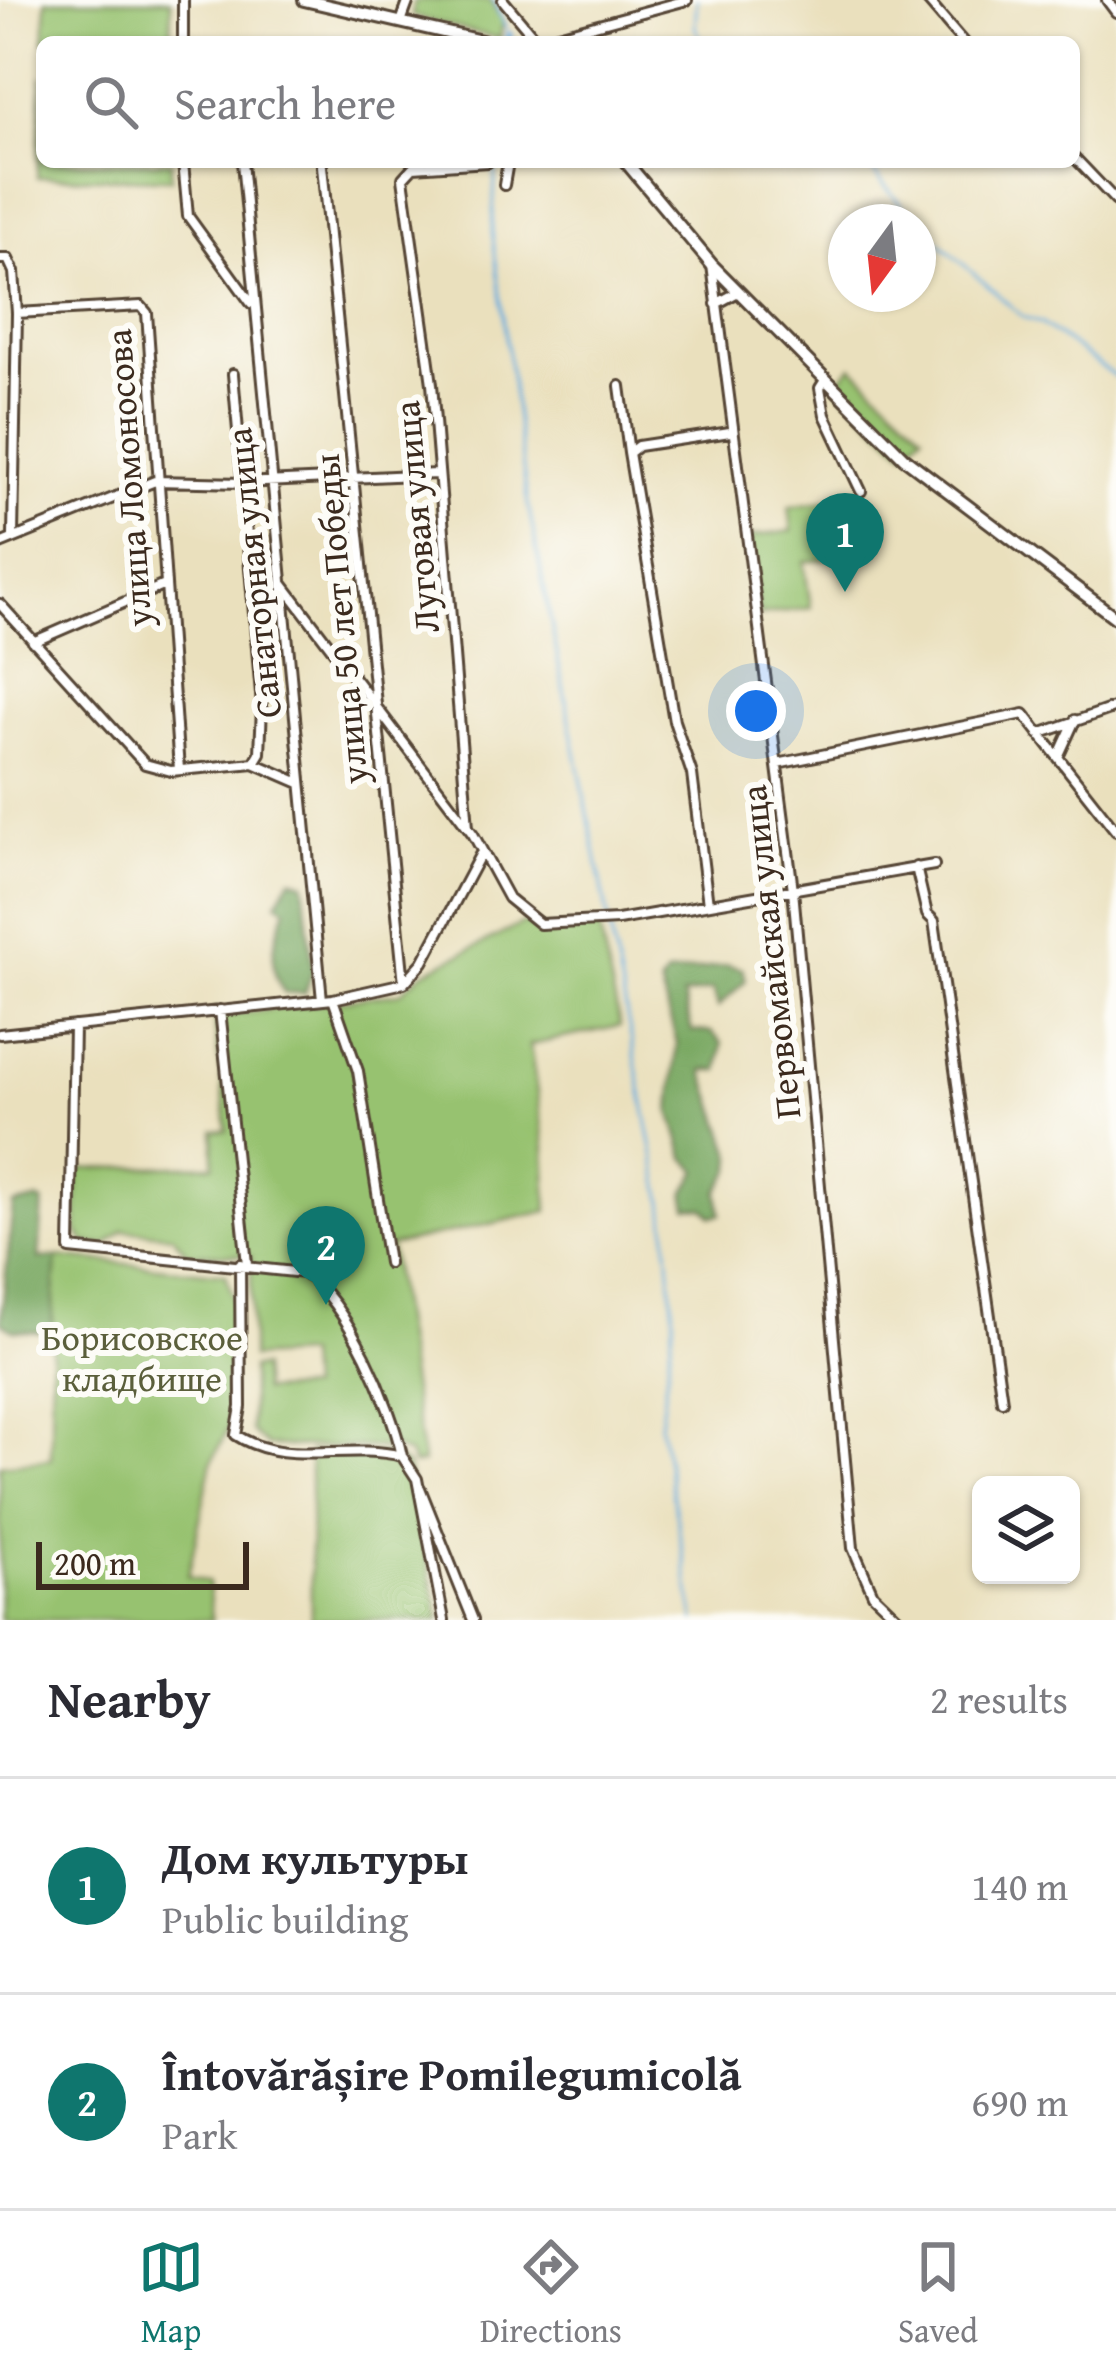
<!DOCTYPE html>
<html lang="en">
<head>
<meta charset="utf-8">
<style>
  :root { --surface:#fff; --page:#f7f7f7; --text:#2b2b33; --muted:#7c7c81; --line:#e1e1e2; --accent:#0f766e }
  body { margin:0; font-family:"Gentium Book Plus",serif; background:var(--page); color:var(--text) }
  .controls { position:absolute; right:36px; bottom:36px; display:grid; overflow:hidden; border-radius:18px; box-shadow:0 3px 9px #0004 }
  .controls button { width:108px; height:108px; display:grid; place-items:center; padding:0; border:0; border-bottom:3px solid var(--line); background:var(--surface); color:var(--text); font:60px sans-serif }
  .compass { position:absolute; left:828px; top:204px; width:108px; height:108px; border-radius:50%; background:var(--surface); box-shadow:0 3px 9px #0004; rotate:195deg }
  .scale { position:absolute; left:36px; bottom:30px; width:213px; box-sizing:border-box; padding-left:12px; border:6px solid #3b2a1e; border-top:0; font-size:33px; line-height:42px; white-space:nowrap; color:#3b2a1e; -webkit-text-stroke:9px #fdfcf7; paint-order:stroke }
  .you { position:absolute; left:756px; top:711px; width:42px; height:42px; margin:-30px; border:9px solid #fff; border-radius:50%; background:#1a73e8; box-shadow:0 0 0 18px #1a73e833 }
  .badge { display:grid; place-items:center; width:78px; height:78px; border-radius:50%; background:var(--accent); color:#fff; font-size:39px; font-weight:700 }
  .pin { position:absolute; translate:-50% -99px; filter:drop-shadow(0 3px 6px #0008) }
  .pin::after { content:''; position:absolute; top:63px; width:42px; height:36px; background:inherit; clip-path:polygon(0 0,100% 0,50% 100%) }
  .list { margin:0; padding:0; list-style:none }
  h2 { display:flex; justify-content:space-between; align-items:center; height:156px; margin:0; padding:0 48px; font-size:51px }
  h2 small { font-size:39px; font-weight:400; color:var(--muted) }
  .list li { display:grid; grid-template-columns:78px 1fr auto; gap:36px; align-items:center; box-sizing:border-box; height:216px; padding:0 48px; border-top:3px solid var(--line) }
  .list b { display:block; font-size:45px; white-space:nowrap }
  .list p { margin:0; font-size:39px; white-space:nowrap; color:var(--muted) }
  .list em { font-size:39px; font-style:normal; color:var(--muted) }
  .icon { flex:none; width:66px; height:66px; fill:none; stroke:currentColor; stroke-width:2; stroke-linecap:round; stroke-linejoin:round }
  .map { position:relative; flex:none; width:1116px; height:1620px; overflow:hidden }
  .search { position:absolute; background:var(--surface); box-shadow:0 3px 9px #0004; left:36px; right:36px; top:36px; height:132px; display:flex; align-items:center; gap:30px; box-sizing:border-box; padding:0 42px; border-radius:18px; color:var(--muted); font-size:45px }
  .sheet { height:588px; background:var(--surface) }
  nav { display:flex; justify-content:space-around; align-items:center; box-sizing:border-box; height:168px; border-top:3px solid var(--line); background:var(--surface); font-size:33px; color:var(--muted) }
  nav a { display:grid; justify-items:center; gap:6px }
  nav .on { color:var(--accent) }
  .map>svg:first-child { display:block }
</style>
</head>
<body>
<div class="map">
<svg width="1116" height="1620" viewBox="0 0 1116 1620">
  <rect width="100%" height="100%" fill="#fdfcf7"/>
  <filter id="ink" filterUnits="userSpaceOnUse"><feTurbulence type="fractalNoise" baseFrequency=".00833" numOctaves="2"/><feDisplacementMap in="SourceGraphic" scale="24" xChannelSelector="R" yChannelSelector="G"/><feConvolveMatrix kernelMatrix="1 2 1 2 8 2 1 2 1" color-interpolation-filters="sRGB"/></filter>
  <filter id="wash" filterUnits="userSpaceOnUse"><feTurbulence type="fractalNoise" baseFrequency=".004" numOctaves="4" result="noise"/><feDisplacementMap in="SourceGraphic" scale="48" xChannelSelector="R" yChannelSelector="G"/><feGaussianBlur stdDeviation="2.7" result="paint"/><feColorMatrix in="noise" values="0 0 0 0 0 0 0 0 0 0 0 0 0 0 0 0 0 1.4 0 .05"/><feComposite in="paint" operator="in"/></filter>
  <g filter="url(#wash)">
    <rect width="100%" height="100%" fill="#eae0bd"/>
    <path fill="#97c270" stroke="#697647" stroke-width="3" d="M46 0H171V42H44Z
      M423 0H490L503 21 500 39 412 16 414 2Z
      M42 76V162H171V179L37 177Z
      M852 366 923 433 905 452 834 385Z
      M842 499 850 556 804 562 811 608 759 615 749 537 792 531 789 507Z
      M524 923 546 930 599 926 620 1026 530 1045 545 1147 548 1211 390 1246 423 1463 413 1465 409 1455 395 1448 267 1446 251 1431V1368H261L263 1391 308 1389 306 1355 251 1358V1256L187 1253 172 1235 124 1230 106 1245 85 1243 77 1231V1169L214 1165V1131L227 1130 214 1017 400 993 422 973Z
      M57 1257 226 1274 235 1305 229 1427 212 1461 188 1576 208 1582 212 1620H0V1465L51 1459 52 1290Z
      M310 1452 393 1455 407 1466 440 1620H311Z"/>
    <path fill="#79a862" stroke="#5a6940" stroke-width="3" d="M291 878 304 882 313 970 305 993H285C264 969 276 935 286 908L277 902Z
      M727 965 743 969 746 980 718 1007 713 990 683 996 692 1031 711 1032 722 1043 719 1070H703L733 1157 732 1170 718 1191 721 1214 712 1216 704 1208 688 1207 685 1193 698 1171 685 1157 671 1111 677 1043 660 984 666 975Z
      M36 1200 43 1202 39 1259 57 1257 51 1333 13 1330 1 1322 13 1205Z"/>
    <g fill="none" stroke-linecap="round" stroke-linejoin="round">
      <path stroke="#66addd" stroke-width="3" d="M493 0 509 35
        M697 0 695 27 703 42
        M496 162 492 231 527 499 665 1212 674 1320 660 1424 695 1620
        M865 162 916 222
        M918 224 1023 317 1042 324 1116 377"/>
      <path stroke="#66addd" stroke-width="8" d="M508 40 509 35"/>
    </g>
  </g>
  <g filter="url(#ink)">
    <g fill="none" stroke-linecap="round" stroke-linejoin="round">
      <defs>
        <path id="minor" d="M503 0 534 37
          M927 0 963 42
          M1107 0 1116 12
          M401 22 409 0
          M183 42V0
          M532 42 687 0
          M1074 157 1116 201
          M183 162 188 216 251 303
          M242 162 322 1000
          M504 185 508 162
          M0 259H8L14 272 17 313 13 536
          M712 265 793 890 853 1548 873 1594 900 1620
          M716 304 738 292
          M17 313 141 306 147 313 179 770
          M233 374 262 706 260 753 254 763
          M825 380 820 388 825 415 861 491
          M620 386 629 453
          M0 544 155 481 243 483 436 474
          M282 583 473 834 508 898 540 924 618 920 934 865
          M0 604 145 764 171 771 254 763 300 783
          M33 642 162 586
          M1039 734 1116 707
          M1058 757 1075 720
          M777 764 1024 714 1116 831
          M468 827 432 384 403 178 413 167 488 162
          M916 867 927 914 934 921 1002 1401
          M708 904 692 774 674 721 629 453 638 446 730 432
          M406 981 423 962 480 855
          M333 999 358 1071 388 1263
          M220 1010 247 1264
          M74 1026 70 1249 304 1273C348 1304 391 1404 402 1456
          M0 1034 333 999 404 983 322 166
          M240 1264 241 1407 236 1435C287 1468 343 1442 402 1456L417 1479 444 1620
          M420 1488 473 1620"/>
        <path id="tertiary" d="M304 0 486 42
          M626 162 712 265 904 458 1116 618"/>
      </defs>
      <use href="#minor" stroke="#554536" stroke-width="14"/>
      <use href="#tertiary" stroke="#554536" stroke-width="16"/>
      <use href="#minor" stroke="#fff" stroke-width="8"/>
      <use href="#tertiary" stroke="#fff" stroke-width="10"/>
    </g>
  </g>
  <g text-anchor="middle" stroke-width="12" stroke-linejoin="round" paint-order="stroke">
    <g font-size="36" fill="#3b2a1e" stroke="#fdfcf7">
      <text transform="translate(128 478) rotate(-94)" y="13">улица Ломоносова</text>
      <text transform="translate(416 517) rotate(-95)" y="13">Луговая улица</text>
      <text transform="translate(253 573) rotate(-96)" y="13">Санаторная улица</text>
      <text transform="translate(340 619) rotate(-95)" y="13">улица 50 лет Победы</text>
      <text transform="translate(770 952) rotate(-96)" y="13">Первомайская улица</text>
    </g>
    <g font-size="36" fill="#5b5f3b" stroke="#fdfcf7">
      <text x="142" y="1350">Борисовское<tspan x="142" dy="41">кладбище</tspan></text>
    </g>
  </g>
</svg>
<div class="controls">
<button><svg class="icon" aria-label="layers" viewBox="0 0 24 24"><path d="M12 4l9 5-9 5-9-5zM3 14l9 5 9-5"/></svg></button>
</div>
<svg class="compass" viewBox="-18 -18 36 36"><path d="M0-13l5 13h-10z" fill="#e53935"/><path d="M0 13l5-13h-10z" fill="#7c7c81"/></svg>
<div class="scale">200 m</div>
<div class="you"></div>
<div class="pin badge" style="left:845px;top:592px">1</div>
<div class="pin badge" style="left:326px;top:1305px">2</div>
<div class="search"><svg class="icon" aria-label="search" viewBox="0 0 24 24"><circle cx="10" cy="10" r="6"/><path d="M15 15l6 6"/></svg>Search here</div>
</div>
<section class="sheet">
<h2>Nearby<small>2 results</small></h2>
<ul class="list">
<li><span class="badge">1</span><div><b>Дом культуры</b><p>Public building</p></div><em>140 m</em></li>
<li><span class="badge">2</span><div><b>Întovărășire Pomilegumicolă</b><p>Park</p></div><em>690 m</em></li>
</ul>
</section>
<nav>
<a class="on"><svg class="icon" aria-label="map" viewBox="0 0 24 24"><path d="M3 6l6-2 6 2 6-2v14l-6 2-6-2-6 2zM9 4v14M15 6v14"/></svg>Map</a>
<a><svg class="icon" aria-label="directions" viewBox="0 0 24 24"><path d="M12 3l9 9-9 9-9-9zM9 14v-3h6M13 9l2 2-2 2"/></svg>Directions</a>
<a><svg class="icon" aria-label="saved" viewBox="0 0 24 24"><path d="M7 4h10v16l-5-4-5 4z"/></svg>Saved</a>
</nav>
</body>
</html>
